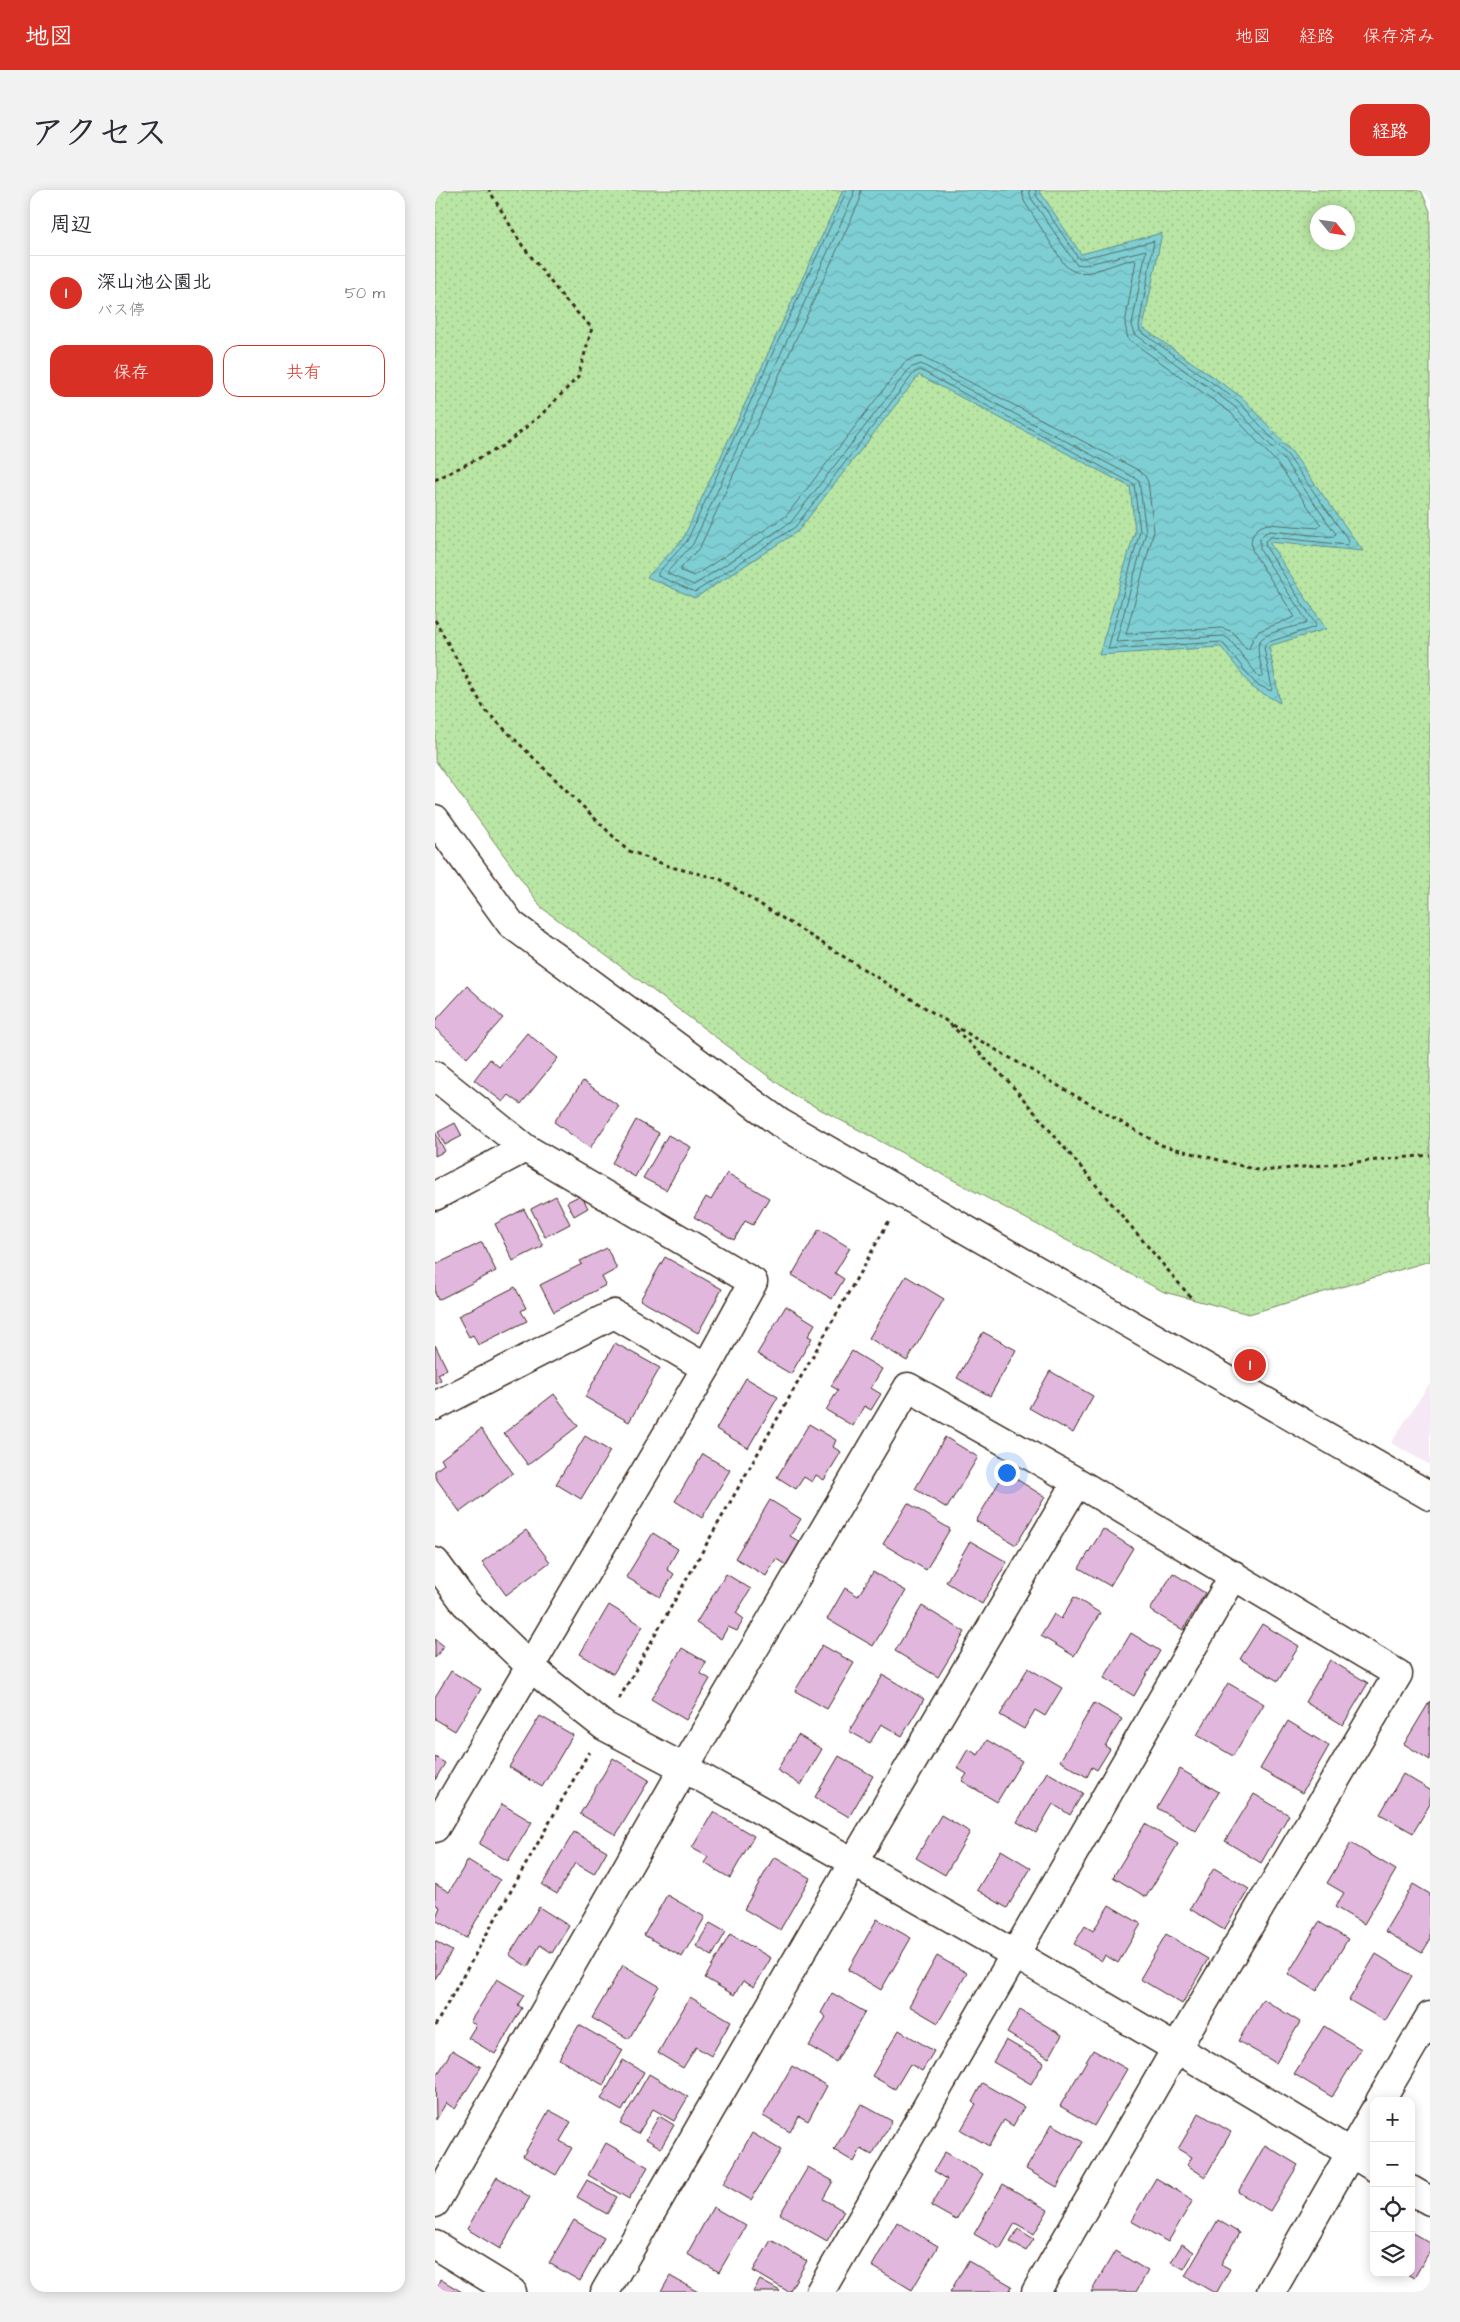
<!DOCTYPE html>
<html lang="ja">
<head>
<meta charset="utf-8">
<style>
  :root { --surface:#fff; --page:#f2f2f3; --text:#2b2b33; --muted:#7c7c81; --line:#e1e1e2; --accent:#d93025 }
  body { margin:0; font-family:"Architects Daughter","Klee One",sans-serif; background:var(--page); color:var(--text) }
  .controls { position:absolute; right:15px; bottom:15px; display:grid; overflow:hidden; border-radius:10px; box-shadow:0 2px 12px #0003 }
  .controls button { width:45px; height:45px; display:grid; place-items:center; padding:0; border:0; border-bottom:1px solid var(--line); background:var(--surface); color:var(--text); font:25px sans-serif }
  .compass { position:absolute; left:875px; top:15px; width:45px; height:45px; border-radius:50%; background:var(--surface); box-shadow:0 2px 12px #0003; rotate:120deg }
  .you { position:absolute; left:571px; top:1282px; width:18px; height:18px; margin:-12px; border:4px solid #fff; border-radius:50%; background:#1a73e8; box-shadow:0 0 0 8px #1a73e833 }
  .badge { display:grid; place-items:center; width:32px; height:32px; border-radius:50%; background:var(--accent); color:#fff; font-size:16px; font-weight:700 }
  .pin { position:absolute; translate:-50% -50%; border:2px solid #fff; box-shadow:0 1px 5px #0006 }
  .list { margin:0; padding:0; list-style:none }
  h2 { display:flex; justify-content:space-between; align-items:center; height:65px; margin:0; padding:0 20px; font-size:21px }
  h2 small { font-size:16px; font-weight:400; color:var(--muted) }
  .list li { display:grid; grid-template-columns:32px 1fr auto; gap:15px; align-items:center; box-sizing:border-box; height:75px; padding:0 20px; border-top:1px solid var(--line) }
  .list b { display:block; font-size:19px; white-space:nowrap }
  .list p { margin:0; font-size:16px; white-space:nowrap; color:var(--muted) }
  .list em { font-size:16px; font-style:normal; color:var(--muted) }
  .actions { display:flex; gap:10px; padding:15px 20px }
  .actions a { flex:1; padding:11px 0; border:1px solid var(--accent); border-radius:15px; text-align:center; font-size:18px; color:var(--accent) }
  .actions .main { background:var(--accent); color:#fff }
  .icon { flex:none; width:28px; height:28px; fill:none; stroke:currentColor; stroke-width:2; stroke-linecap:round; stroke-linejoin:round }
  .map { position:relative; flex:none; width:995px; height:2102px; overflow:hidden; border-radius:15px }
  header { display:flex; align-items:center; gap:30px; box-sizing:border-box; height:70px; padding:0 25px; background:var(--accent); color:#fff }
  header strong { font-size:24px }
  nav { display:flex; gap:28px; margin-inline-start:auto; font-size:18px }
  .intro { display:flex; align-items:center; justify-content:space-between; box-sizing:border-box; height:120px; padding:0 30px }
  h1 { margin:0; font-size:35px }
  .button { padding:12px 22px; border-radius:15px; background:var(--accent); color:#fff; font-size:18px; font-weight:700 }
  main { display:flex; gap:30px; padding:0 30px }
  aside { flex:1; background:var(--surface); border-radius:15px; box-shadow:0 2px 12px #0003 }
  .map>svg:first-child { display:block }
</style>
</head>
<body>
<header>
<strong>地図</strong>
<nav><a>地図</a><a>経路</a><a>保存済み</a></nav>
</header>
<div class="intro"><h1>アクセス</h1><a class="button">経路</a></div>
<main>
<aside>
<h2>周辺<small></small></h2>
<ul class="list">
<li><span class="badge">1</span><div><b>深山池公園北</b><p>バス停</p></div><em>50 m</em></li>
</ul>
<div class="actions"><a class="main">保存</a><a>共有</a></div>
</aside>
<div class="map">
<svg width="995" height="2102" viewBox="0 0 995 2102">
  <defs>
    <pattern id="park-dots" width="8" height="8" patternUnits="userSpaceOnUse" patternTransform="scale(1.25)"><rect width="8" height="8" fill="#b9e6a4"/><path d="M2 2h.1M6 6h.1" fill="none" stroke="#a0c58d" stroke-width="1.8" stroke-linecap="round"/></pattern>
    <pattern id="water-waves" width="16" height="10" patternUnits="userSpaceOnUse" patternTransform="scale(1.25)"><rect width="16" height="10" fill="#7ecfd4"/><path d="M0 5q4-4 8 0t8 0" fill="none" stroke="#6eb2b6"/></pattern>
  </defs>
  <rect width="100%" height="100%" fill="#fff"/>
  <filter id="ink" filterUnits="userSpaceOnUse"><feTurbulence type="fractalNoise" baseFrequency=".02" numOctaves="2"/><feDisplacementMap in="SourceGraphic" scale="10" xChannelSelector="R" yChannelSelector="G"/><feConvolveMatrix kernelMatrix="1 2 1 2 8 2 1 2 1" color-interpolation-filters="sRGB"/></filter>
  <g filter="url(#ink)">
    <path fill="#f6e9f5" d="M995 1193V1275L956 1253Z"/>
    <path fill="url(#park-dots)" stroke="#7a8861" fill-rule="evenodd" d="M0 0H986L995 21V1071L814 1124 729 1102 360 906 107 718 0 570ZM882 22H912V52H882Z"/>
    <path fill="url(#water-waves)" stroke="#638d8b" d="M408 0H604L646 64 727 43 708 138 808 208 857 262 928 361 834 352 891 439 834 456 845 513 818 498 786 457 664 465 700 341 695 297 484 185 363 341 260 408 212 387 248 349Z"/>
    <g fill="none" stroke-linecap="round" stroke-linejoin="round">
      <path stroke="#566c67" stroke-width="1" d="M412 0 252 351 223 383V386L260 402 360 337 479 183 485 180 699 294 705 341 673 459 787 452 821 494 836 501 837 498 829 458 831 453 880 437 881 435 831 357 830 351 836 347 912 355 914 351 853 266 804 212 705 141 704 136 719 51 644 69 601 5V0
        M419 0 418 7 258 354 233 381V384L259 395 356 332 475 178 486 174 704 290 711 342 681 452 789 446 795 450 824 487H827L828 485C827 476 821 462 824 453 827 442 859 437 870 434L872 431 825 360V348L830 343 835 341 899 347 901 344 849 270 800 217 700 144 697 135 711 60 649 75 641 74 596 8 594 0
        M426 0 425 10 265 357 246 378V381L259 386 351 326 469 173 477 168 487 167 703 280 710 286 713 292 719 341 691 444 787 438 798 442 811 459H814L818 448 824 441 860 427 818 362C813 348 819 337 833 334L883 338 886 335 843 274 795 222 693 149 690 134 701 70C679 69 647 96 629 74L589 11 587 0"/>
    </g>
    <path fill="#e1b7dd" stroke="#3b2a1e" d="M32 796 68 828 32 868 0 838V831Z
      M92 843 123 868 86 914 74 905 68 912 39 890 55 869 64 877Z
      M148 891 184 916 155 958 119 932Z
      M201 930 224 943 200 987 177 973Z
      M20 933 27 946 10 955 3 942Z
      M0 942 10 961 0 966Z
      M233 945 256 957 231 1000 208 988Z
      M292 983 334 1008 318 1035 310 1031 299 1050 259 1027 271 1007 276 1010Z
      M146 1005 153 1018 139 1026 132 1012Z
      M121 1006 135 1034 110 1047 96 1019Z
      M89 1019 108 1056 78 1071 60 1034Z
      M384 1039 415 1058 400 1083 409 1089 397 1109 357 1085Z
      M47 1052 61 1081 3 1110 0 1103V1075Z
      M172 1058 182 1079 167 1087 171 1095 119 1122 105 1095 147 1074 145 1071Z
      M230 1067 287 1099 263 1143 205 1110Z
      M471 1086 509 1109 472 1171 434 1148Z
      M80 1097 91 1118 86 1121 92 1131 43 1155 38 1145 34 1147 23 1126Z
      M351 1116 380 1134 373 1146 377 1148 356 1184 322 1164Z
      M548 1142 581 1160 555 1206 522 1188Z
      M180 1153 225 1178 194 1232 150 1207Z
      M0 1155 12 1179 3 1184 6 1190 0 1193Z
      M417 1161 447 1179 436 1198 446 1204 436 1220 429 1216 418 1236 391 1220 403 1200 396 1196Z
      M615 1181 658 1206 638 1243 594 1218Z
      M311 1188 343 1207 313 1258 281 1239Z
      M119 1204 143 1236 93 1275 69 1243Z
      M374 1234 401 1250 398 1257 406 1262 389 1290 381 1285 377 1292 369 1287 361 1299 342 1287Z
      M46 1239 78 1283 25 1322 0 1287V1281L9 1274 6 1269Z
      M150 1246 175 1261 146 1309 121 1294Z
      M510 1247 543 1267 512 1318 480 1299Z
      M268 1264 295 1280 267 1328 240 1311Z
      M570 1282 610 1307 581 1355 541 1331Z
      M335 1310 366 1329 355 1346 365 1352 351 1375 341 1369 331 1386 300 1368Z
      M473 1313 515 1339 491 1380 448 1354Z
      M668 1339 698 1358 675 1396 644 1378Z
      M91 1340 115 1372 71 1405 47 1372Z
      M218 1343 243 1359 232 1379 239 1384 225 1407 191 1387Z
      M535 1351 572 1372 547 1414 511 1392Z
      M438 1382 471 1401 438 1456 392 1429 410 1398 423 1406Z
      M738 1383 770 1403 748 1440 715 1420Z
      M291 1384 316 1399 301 1423 309 1429 302 1441 293 1437 286 1449 261 1433Z
      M639 1407 665 1423 639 1466 606 1446 619 1424 626 1429Z
      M174 1415 208 1436 178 1484 145 1464Z
      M487 1416 530 1442 503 1487 460 1461Z
      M827 1434 864 1456 843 1491 805 1469Z
      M696 1443 725 1461 699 1506 669 1488Z
      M0 1449 9 1456 0 1468Z
      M387 1455 419 1473 392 1519 360 1501Z
      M247 1458 271 1472 265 1483 275 1489 251 1530 216 1509Z
      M895 1470 933 1493 908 1535 870 1512Z
      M593 1478 627 1498 610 1526 600 1520 589 1539 565 1525Z
      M16 1481 46 1499 20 1541 0 1529V1507Z
      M448 1485 489 1509 467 1546 446 1534 435 1553 414 1541Z
      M793 1493 829 1514 798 1566 762 1545Z
      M995 1511V1570L969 1554Z
      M659 1513 687 1529 670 1556 675 1559 662 1580 657 1577 652 1587 625 1571Z
      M105 1526 138 1545 107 1597 74 1577Z
      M853 1531 894 1556 867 1603 825 1579Z
      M363 1545 387 1559 366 1595 342 1580Z
      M552 1550 587 1571 562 1612 527 1591 532 1584 522 1578 533 1559 543 1565Z
      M404 1566 438 1586 414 1627 380 1607Z
      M0 1567 10 1573 0 1590Z
      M178 1568 214 1590 181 1645 145 1624Z
      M745 1579 784 1602 761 1641 722 1618Z
      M612 1582 648 1603 635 1625 618 1614 601 1643 582 1632Z
      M968 1584 995 1600V1614L978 1643 945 1624Z
      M819 1604 854 1625 826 1673 790 1651Z
      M67 1614 97 1632 73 1671 44 1654Z
      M278 1622 319 1646 295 1688 269 1673 273 1667 257 1658Z
      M506 1625 535 1642 510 1685 481 1668Z
      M710 1634 743 1654 711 1707 678 1687Z
      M139 1642 172 1661 159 1684 140 1673 122 1704 107 1695Z
      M916 1653 961 1680 929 1734 900 1717 909 1703 892 1693Z
      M566 1660 596 1678 572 1718 542 1700Z
      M339 1667 375 1688 345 1740 309 1719Z
      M33 1670 65 1690 31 1748 0 1730 5 1717 0 1714V1694L14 1702Z
      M779 1678 814 1699 789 1740 755 1719Z
      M978 1694 995 1704V1750L987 1763 950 1741Z
      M232 1705 270 1727 247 1767 209 1745Z
      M674 1715 706 1734 683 1773 670 1765 667 1771 639 1754 650 1736 658 1741Z
      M104 1717 134 1736 117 1763 105 1755 93 1777 74 1765Z
      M442 1729 476 1748 446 1800 413 1780Z
      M884 1732 913 1749 882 1801 853 1784Z
      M275 1733 291 1742 277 1766 261 1756Z
      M295 1744 336 1768 319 1797 308 1791 299 1805 270 1788Z
      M731 1744 773 1769 747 1814 705 1789Z
      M0 1751 17 1761 0 1789Z
      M941 1764 977 1786 950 1831 914 1810Z
      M502 1766 532 1783 503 1833 474 1816Z
      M188 1775 224 1796 194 1849 157 1828Z
      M62 1789 89 1805 83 1815 87 1818 60 1864 33 1848 41 1835 35 1832Z
      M397 1803 430 1822 401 1872 374 1856 391 1827 386 1823Z
      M255 1807 296 1831 276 1866 261 1857 248 1878 223 1863Z
      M828 1809 865 1832 841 1873 803 1851Z
      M585 1820 627 1845 614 1868 572 1843Z
      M144 1835 188 1860 168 1895 124 1869Z
      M889 1836 926 1859 897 1907 859 1884Z
      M464 1840 499 1861 487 1881 475 1874 460 1899 437 1886Z
      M571 1850 609 1872 596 1894 558 1872Z
      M17 1860 46 1877 20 1919 11 1913 1 1930 0 1882 3 1884Z
      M658 1860 692 1879 659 1936 625 1916Z
      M188 1870 209 1882 187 1921 166 1909Z
      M357 1876 392 1896 373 1931 364 1926 355 1942 328 1926Z
      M214 1884 253 1907 239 1931 218 1919 203 1944 185 1934Z
      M547 1893 589 1917 578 1936 569 1930 554 1956 526 1940 541 1914 537 1912Z
      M426 1914 457 1931 437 1965 426 1959 419 1972 399 1960Z
      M114 1920 136 1932 125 1951 137 1958 121 1985 88 1966Z
      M764 1923 796 1942 770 1987 752 1975 757 1967 743 1959Z
      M224 1926 239 1935 226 1958 211 1949Z
      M617 1934 648 1952 622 1997 591 1979Z
      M317 1943 346 1960 316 2010 288 1994Z
      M171 1953 213 1977 194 2009 153 1985Z
      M830 1955 863 1975 835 2021 803 2002Z
      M510 1962 548 1984 521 2030 496 2016 512 1989 499 1981Z
      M373 1977 398 1991 388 2009 409 2021 392 2051 345 2024Z
      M62 1987 95 2007 65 2059 32 2039Z
      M721 1988 758 2010 733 2052 696 2031Z
      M152 1990 182 2007 172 2024 142 2007Z
      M568 1994 613 2020 599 2044 580 2033 565 2059 539 2044Z
      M278 2017 311 2036 284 2082 252 2064Z
      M139 2030 169 2048 145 2091 114 2073Z
      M783 2030 804 2043 786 2074 795 2079 782 2102H778L750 2086Z
      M462 2032 503 2056 477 2100 437 2076Z
      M583 2039 599 2049 591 2061 575 2052Z
      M976 2042 995 2053V2061L979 2088 970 2083H976Z
      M336 2050 372 2071 354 2102 318 2081Z
      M747 2054 759 2062 749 2079 736 2072Z
      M680 2061 713 2081 701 2102H656Z
      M533 2071 577 2096 574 2102H515Z
      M235 2086 263 2102H226Z
      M5 2089 27 2102H0Z
      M325 2090 345 2101 344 2102H318Z"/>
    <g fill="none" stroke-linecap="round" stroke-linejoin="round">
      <defs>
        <path id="minor" d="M0 629 76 734 345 933 995 1306
          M0 886 90 958 318 1092 271 1178 0 1638
          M0 1006 90 958
          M0 1216 179 1124 271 1178
          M0 1372 30 1413 95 1476 117 1495 169 1536 249 1578 0 2013
          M945 1911 995 1826
          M976 2000 995 2011
          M0 2055 77 2102
          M170 2102 419 1671 642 1292
          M385 2102 799 1385
          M601 2102 741 1859 963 1484 642 1292 473 1197 249 1578C482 1706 712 1839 939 1977
          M836 2102 939 1922"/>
      </defs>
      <use href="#minor" stroke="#3b2a1e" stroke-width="31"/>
      <path stroke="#3b2a1e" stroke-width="3" stroke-dasharray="4 4" stroke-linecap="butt" d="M0 290 68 256 107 224 143 187 157 138 130 110 87 55 54 0
        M0 430 50 520 192 660 236 677 285 689 513 832 574 892 758 1110
        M518 835 726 955 826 981 995 965
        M184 1509 454 1031
        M0 1836 154 1562"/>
      <use href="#minor" stroke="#fff" stroke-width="28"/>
    </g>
  </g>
</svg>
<div class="controls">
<button>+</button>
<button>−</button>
<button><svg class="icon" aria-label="locate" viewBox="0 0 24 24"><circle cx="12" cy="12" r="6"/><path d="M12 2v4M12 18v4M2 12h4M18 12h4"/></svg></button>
<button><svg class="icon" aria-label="layers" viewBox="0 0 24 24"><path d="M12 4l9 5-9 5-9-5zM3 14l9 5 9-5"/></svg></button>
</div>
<svg class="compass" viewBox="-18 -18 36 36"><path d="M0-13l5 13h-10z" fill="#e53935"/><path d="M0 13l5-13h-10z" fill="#7c7c81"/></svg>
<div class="you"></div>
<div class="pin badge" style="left:815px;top:1175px">1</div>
</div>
</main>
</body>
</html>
